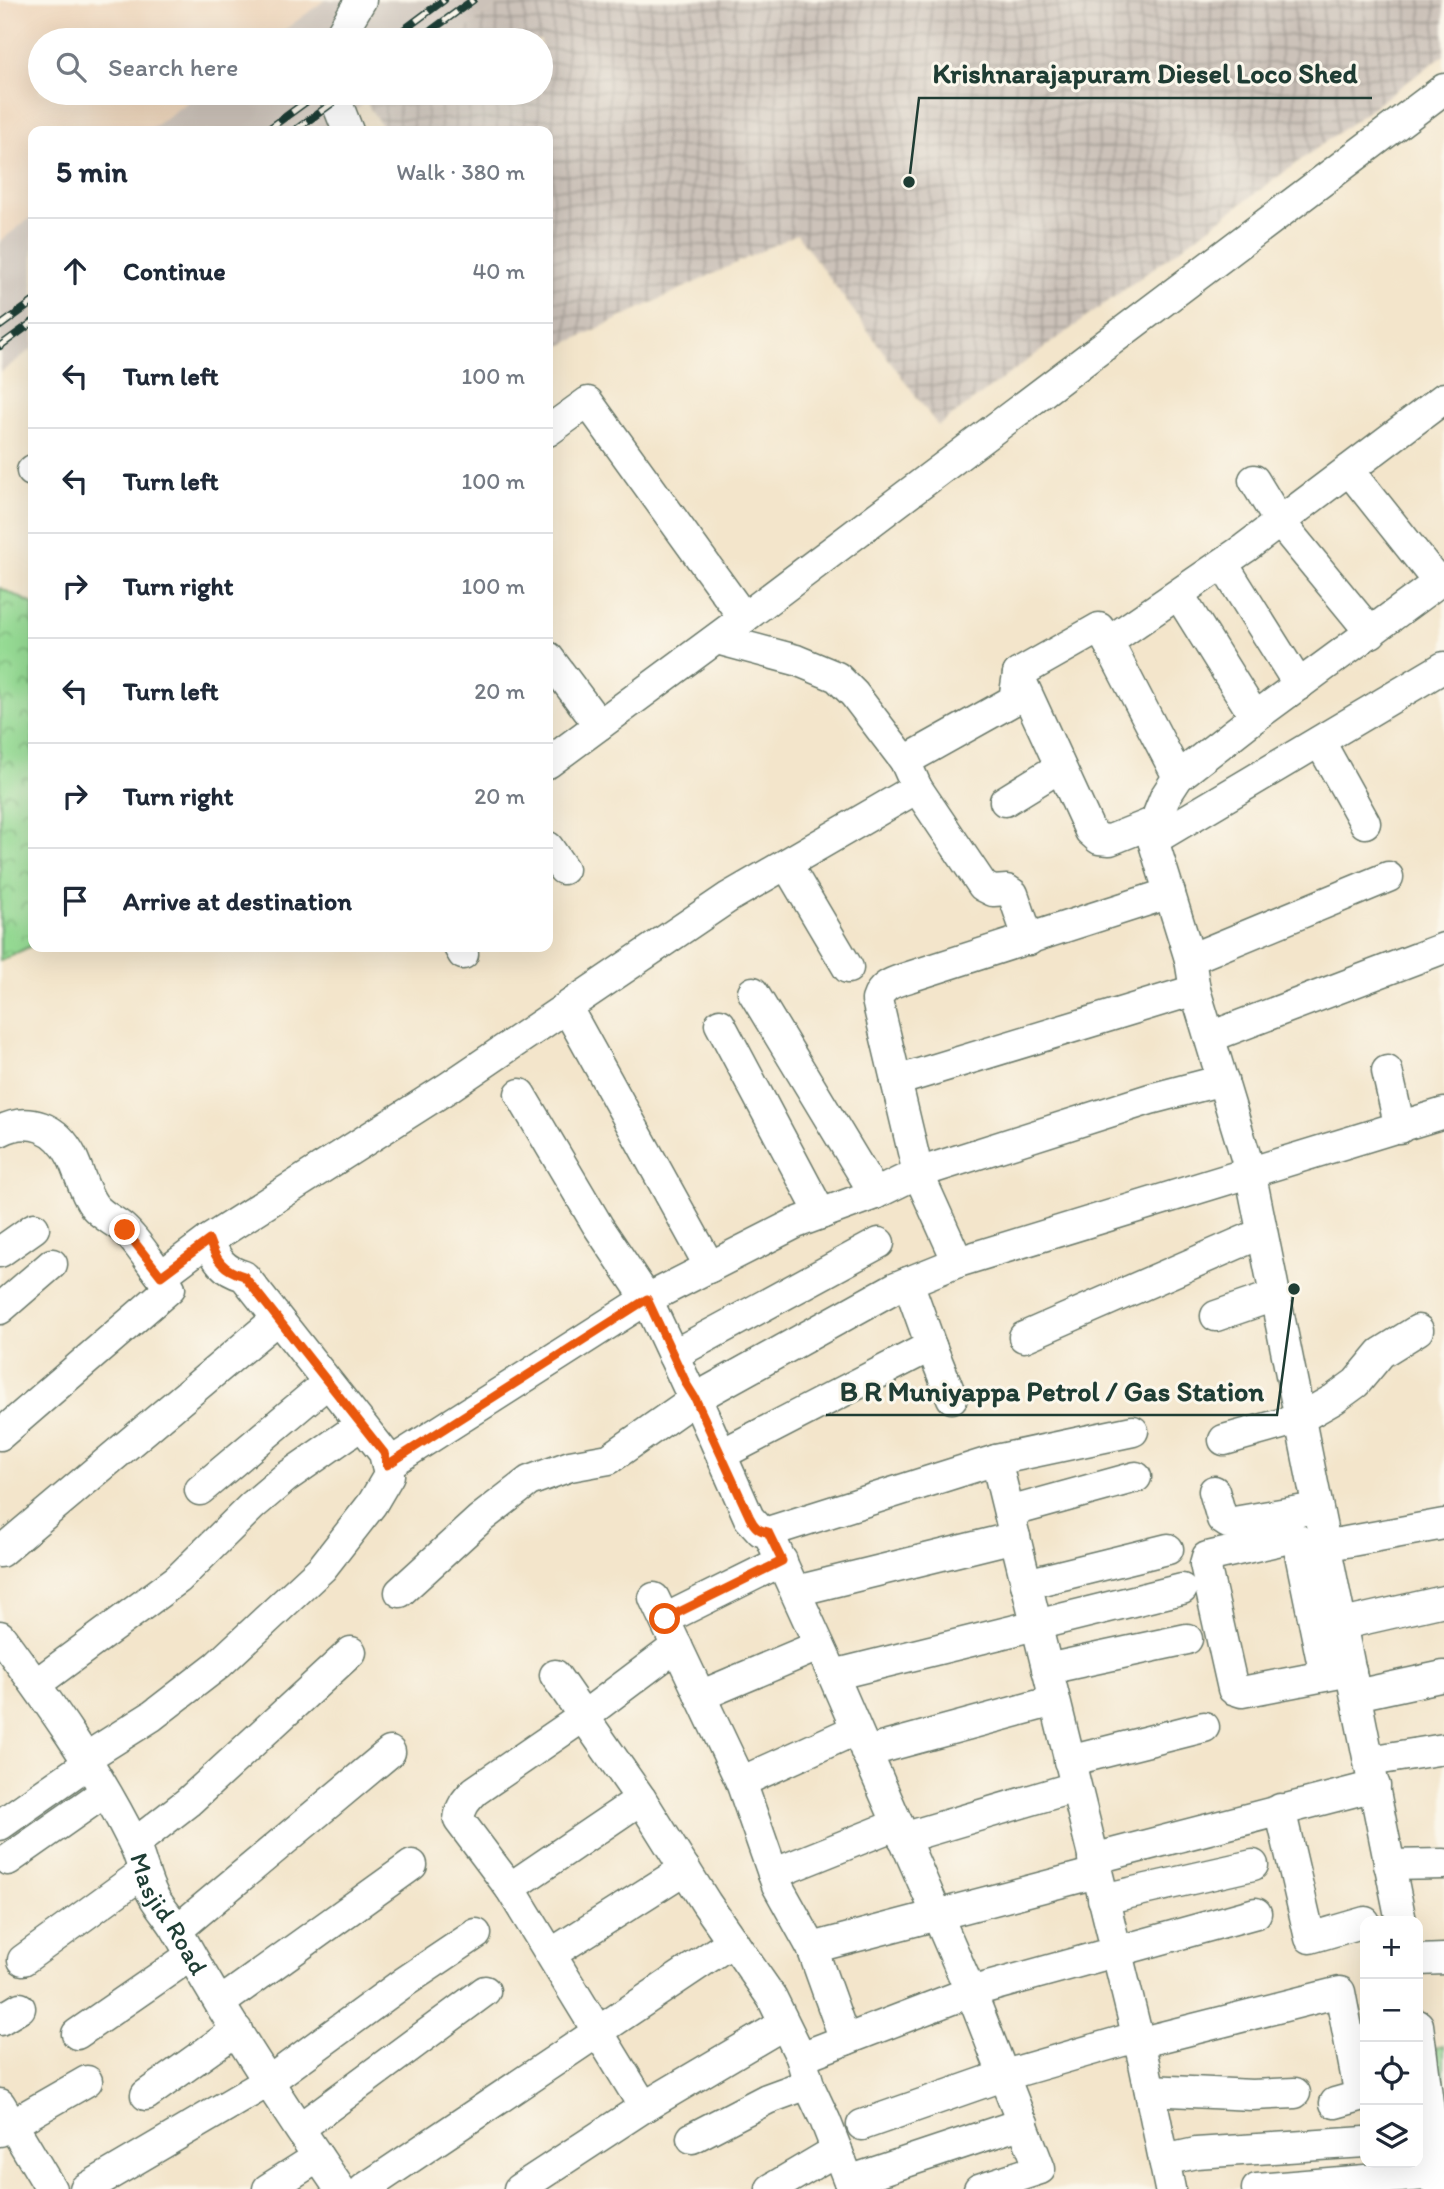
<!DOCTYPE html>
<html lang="en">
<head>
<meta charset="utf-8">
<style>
  :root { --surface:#fff; --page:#f6f6f7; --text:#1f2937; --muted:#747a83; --line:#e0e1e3 }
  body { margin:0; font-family:Itim,sans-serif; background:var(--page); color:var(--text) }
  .controls { position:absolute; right:21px; bottom:21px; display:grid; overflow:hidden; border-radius:14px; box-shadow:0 7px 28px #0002 }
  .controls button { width:63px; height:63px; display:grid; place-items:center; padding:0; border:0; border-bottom:2px solid var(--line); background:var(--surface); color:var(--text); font:35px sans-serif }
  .stop { position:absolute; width:21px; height:21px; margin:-16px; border:5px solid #ea580c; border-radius:50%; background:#fff }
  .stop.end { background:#ea580c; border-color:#fff; box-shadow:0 2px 7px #0008 }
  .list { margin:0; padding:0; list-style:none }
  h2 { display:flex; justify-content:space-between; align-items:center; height:91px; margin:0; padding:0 28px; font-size:30px }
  h2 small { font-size:23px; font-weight:400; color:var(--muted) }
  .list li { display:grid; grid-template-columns:46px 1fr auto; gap:21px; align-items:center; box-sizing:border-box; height:105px; padding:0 28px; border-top:2px solid var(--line) }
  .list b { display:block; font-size:26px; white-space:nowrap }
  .list em { font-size:23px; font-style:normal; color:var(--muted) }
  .icon { flex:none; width:38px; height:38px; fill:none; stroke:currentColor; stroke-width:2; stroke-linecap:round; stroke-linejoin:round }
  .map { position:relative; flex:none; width:1444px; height:2189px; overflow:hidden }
  .search { position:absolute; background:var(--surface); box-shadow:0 7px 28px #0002; left:28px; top:28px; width:525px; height:77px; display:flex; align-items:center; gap:18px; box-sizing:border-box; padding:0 24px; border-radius:38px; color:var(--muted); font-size:26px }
  .panel { position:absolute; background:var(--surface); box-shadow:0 7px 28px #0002; left:28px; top:126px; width:525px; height:826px; border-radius:14px }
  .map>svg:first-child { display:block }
</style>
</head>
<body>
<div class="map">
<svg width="1444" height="2189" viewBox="0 0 1444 2189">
  <defs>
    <pattern id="industrial-grid" width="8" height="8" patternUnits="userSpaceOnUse" patternTransform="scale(1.75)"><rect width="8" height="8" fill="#ccc2b9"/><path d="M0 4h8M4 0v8" fill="none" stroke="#a59f97"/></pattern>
    <pattern id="cemetery-stones" width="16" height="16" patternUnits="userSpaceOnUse" patternTransform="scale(1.75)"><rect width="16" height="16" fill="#96db94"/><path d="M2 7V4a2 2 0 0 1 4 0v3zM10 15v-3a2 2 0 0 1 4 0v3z" fill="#7ab37a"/></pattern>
    <pattern id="park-crowns" width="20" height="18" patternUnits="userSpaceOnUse" patternTransform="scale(1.75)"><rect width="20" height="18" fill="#96db94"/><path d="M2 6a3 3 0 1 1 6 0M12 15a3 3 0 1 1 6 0" fill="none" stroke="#7ab37a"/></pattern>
  </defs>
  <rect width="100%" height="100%" fill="#fbf7ec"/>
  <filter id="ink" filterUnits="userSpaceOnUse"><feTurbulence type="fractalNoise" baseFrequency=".0143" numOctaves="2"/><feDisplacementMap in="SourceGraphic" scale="14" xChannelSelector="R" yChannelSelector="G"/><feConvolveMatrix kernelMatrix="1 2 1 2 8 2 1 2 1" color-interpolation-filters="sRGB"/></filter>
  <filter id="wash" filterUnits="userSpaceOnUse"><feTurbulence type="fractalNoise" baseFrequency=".00686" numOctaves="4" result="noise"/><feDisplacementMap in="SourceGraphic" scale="28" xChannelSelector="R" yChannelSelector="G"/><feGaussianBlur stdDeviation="1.57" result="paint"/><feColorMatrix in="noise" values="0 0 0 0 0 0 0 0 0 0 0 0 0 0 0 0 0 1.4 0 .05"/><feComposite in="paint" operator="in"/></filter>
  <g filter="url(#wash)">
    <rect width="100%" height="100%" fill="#f3e5cb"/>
    <path fill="#eed6bb" d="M0 0H325L271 40H40V93H200L148 131H33V216L0 241Z"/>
    <path fill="url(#industrial-grid)" d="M506 0H1444V55L938 426 797 234 548 352V131H385L366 102 378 93H541V40H450Z"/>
    <path fill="#ccc2b9" d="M325 0H506L450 40H271Z
      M200 93H378L326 131H148Z
      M33 216V348L0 373V241Z"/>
    <path fill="url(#cemetery-stones)" stroke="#5a8c64" stroke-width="2" d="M1444 2046V2127L1435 2048Z"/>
    <path fill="url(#park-crowns)" stroke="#5a8c64" stroke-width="2" d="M0 588 33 604V945L0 961Z"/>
  </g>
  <g filter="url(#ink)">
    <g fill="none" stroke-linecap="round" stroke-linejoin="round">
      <defs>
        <g id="minor">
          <path d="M337 40 361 0"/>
          <path d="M333 93 348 131"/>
          <path d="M548 431 588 402 744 618"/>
          <path d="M1349 470 1438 582"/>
          <path d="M32 471 33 470"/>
          <path d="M1254 480 1279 521 1371 633"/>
          <path d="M1223 564 1299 685"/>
          <path d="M1179 595 1255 717"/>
          <path d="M717 639 796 660 837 677 854 694 905 761"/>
          <path d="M1108 642 1245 548 1444 398"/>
          <path d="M548 657 599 725"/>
          <path d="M1018 674 1090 831 1099 839 1110 840 1155 822"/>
          <path d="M1320 742 1365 823"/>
          <path d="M548 763 744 618 1444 89"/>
          <path d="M917 788 983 886 993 891 1007 890 1013 894 1029 940"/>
          <path d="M1005 801 1060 767"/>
          <path d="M1153 840 1444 667"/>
          <path d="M548 847 563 869"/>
          <path d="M787 865 848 968"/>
          <path d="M459 947 463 954"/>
          <path d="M1190 959 1388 877"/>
          <path d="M753 992 875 1194"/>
          <path d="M567 1008 710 1267"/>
          <path d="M720 1024 821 1214"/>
          <path d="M1210 1037 1444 948"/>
          <path d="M1387 1071 1400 1128"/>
          <path d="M896 1081 1195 990"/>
          <path d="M520 1094 598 1226 647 1299 687 1385 696 1398 749 1518 761 1531 768 1532 996 1460 1133 1431"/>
          <path d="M0 1131C29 1116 57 1127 72 1157 80 1173 83 1191 94 1206 102 1216 115 1221 124 1229 138 1242 149 1261 161 1276L209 1240"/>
          <path d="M0 1252 34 1228"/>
          <path d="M958 1262 918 1173 877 1000C882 984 895 982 909 977L1170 893"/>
          <path d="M0 1309 52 1264"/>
          <path d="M1216 1316 1274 1296"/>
          <path d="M1024 1337 1262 1233"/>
          <path d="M931 1346 952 1398"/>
          <path d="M673 1355 879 1243"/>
          <path d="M0 1435 170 1288 161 1276"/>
          <path d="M1224 1440 1299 1419 1334 1399 1356 1383 1381 1353 1418 1330"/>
          <path d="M722 1454 931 1346 908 1282"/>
          <path d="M996 1460 1144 2063 1170 2189"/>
          <path d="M387 1465 647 1299 796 1223 875 1194 918 1173 1150 1099 1223 1080"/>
          <path d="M200 1490 327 1383"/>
          <path d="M1214 1491 1222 1519 1228 1523 1317 1508"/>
          <path d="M1009 1512 1136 1477"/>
          <path d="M768 1532 833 1675 975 2002 1040 2169 979 2189"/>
          <path d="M1324 1546 1444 1524"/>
          <path d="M0 1552 277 1319"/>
          <path d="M1026 1584 1168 1549"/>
          <path d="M796 1591 1015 1537"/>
          <path d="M400 1592 480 1519 529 1481 570 1466 609 1459 696 1398 896 1287 958 1262 1444 1113"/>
          <path d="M654 1598 741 1782 777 1885 812 1948 845 2040"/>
          <path d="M665 1619 782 1561"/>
          <path d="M1321 1629 1444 1601"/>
          <path id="s1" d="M0 1636C48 1701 97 1769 133 1842 142 1859 144 1880 154 1897 161 1909 171 1919 178 1932 227 2020 283 2106 340 2189"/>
          <path d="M1047 1669 1187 1639"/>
          <path d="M555 1675 641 1799 706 1903 772 1998 801 2057 810 2088 825 2120 852 2189"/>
          <path d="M833 1675 1182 1589"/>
          <path d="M1325 1676 1297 1539 1290 1538 1207 1557 1205 1564 1233 1689 1242 1692 1340 1673 1351 1671"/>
          <path d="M36 1684 178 1579 252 1506 285 1478 361 1425"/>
          <path d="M1356 1695 1444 1676"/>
          <path d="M700 1696 818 1646"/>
          <path d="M866 1752 1054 1701"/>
          <path d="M84 1759 152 1716 218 1665 322 1568 372 1504 389 1475 384 1453 244 1276C223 1270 216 1260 209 1240L449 1087 729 897 917 788 905 761 1014 700 1018 674 1099 628 1108 642 1178 777"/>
          <path d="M1069 1761 1204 1727"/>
          <path d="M1369 1761 1444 1749"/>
          <path d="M741 1782 855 1730"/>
          <path d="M1280 1809 1310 1938 1365 1922"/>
          <path d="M0 1825 87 1764"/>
          <path d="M903 1838 1075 1787"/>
          <path d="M134 1844 188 1802 351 1652"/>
          <path d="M1093 1859 1375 1786"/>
          <path d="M8 1860 105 1792"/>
          <path d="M1389 1865 1444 1864"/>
          <path d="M773 1874 898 1824"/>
          <path d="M510 1888 641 1799"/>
          <path d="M1103 1899 1253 1865"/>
          <path d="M1401 1921 1250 1171 1195 990 1190 959 1153 840 1155 822 1165 797 1178 777 1255 717 1444 578"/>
          <path d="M177 1930 390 1752"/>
          <path d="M812 1948 1096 1873"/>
          <path d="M551 1954 685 1869"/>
          <path d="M23 1960 144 1872"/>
          <path d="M1418 1960 1444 1959"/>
          <path d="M220 2003 412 1865"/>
          <path d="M0 2020 20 2008"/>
          <path d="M1418 2025 1439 2189"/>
          <path d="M77 2034 190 1956"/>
          <path d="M1138 2043 1340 1992 1360 2096 1335 2103"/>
          <path d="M801 2057 970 1992 1256 1913"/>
          <path d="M1150 2090 1252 2095 1295 2093"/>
          <path d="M146 2095 237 2030"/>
          <path d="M0 2104 51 2189"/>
          <path d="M644 2107 510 1888 459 1820C460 1807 466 1800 475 1791L584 1716 677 1646"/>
          <path d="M862 2125 1005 2075 1136 2037"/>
          <path d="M300 2128 485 1991"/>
          <path d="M0 2131 87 2081"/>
          <path d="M692 2138 767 2099 808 2084"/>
          <path d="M1164 2160 1196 2153 1365 2142"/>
          <path d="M849 2181 1023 2123"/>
          <path d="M85 2189 269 2081 403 1983 476 1934"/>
          <path d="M268 2189 318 2157"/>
          <path d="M364 2189 733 1941"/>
          <path d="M519 2189 644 2107 784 2024"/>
          <path d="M771 2189 837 2150"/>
          <path d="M1257 2189 1437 2174"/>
        </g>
      </defs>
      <use href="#minor" stroke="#697869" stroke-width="33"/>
      <use href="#minor" stroke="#fff" stroke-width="30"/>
      <defs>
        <path id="rail" d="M390 40 444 0
          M418 40 473 0
          M266 131 318 93
          M294 131 346 93
          M0 326 33 302
          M0 346 33 322"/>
      </defs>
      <use href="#rail" stroke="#1f3d34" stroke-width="8"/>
      <use href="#rail" stroke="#fbf7ec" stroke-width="5" stroke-dasharray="16" stroke-linecap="butt"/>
    </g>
  </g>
  <g fill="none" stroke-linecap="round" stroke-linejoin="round" filter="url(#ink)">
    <path stroke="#ea580c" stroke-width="9" d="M125 1230 161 1276 209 1240C216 1260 223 1270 244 1276L384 1453 387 1465 647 1299 687 1385 695 1398 750 1518C754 1526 758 1531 768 1532L782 1561 665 1619"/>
  </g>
  <g text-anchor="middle" stroke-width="6" stroke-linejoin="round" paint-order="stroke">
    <g font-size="26" fill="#1f3d34" stroke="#fbf7ec">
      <text dy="9" stroke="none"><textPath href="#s1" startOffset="326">Masjid Road</textPath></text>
    </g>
  </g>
  <path fill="none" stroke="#1f3d34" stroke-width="2.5" d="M909 182L919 98H1372M1294 1289L1277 1415H826"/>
  <g fill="#1f3d34" stroke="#fbf7ec" stroke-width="2.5">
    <circle cx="909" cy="182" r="7"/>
    <circle cx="1294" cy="1289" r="7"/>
  </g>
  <g font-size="28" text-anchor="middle" font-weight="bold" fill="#1f3d34" stroke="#fbf7ec" stroke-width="6" stroke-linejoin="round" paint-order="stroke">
    <text x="1145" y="83">Krishnarajapuram Diesel Loco Shed</text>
    <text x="1052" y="1401">B R Muniyappa Petrol / Gas Station</text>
  </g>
</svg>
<div class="controls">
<button>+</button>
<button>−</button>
<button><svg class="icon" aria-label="locate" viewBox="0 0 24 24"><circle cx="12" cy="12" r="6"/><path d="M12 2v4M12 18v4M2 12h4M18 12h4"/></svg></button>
<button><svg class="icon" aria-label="layers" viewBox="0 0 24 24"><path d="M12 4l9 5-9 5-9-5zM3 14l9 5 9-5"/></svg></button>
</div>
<div class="stop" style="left:665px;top:1619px"></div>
<div class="stop end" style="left:125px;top:1230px"></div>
<div class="search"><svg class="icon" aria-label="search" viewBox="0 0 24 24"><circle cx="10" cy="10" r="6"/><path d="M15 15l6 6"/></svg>Search here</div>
<section class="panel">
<h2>5 min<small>Walk · 380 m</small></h2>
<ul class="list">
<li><svg class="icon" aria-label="ahead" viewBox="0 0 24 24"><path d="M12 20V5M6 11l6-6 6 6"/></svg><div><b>Continue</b></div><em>40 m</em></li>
<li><svg class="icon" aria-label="left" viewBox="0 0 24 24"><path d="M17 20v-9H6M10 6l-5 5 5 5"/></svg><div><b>Turn left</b></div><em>100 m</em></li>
<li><svg class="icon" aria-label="left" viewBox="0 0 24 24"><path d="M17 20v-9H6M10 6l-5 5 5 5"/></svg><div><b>Turn left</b></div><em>100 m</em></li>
<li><svg class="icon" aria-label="right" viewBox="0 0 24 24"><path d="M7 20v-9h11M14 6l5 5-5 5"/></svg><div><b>Turn right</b></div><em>100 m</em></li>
<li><svg class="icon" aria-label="left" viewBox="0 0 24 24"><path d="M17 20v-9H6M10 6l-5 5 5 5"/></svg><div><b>Turn left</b></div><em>20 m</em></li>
<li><svg class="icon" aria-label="right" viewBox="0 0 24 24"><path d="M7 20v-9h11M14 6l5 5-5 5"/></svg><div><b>Turn right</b></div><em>20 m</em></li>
<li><svg class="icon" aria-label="arrive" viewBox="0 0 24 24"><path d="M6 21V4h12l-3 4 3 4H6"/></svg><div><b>Arrive at destination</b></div></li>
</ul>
</section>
</div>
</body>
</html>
